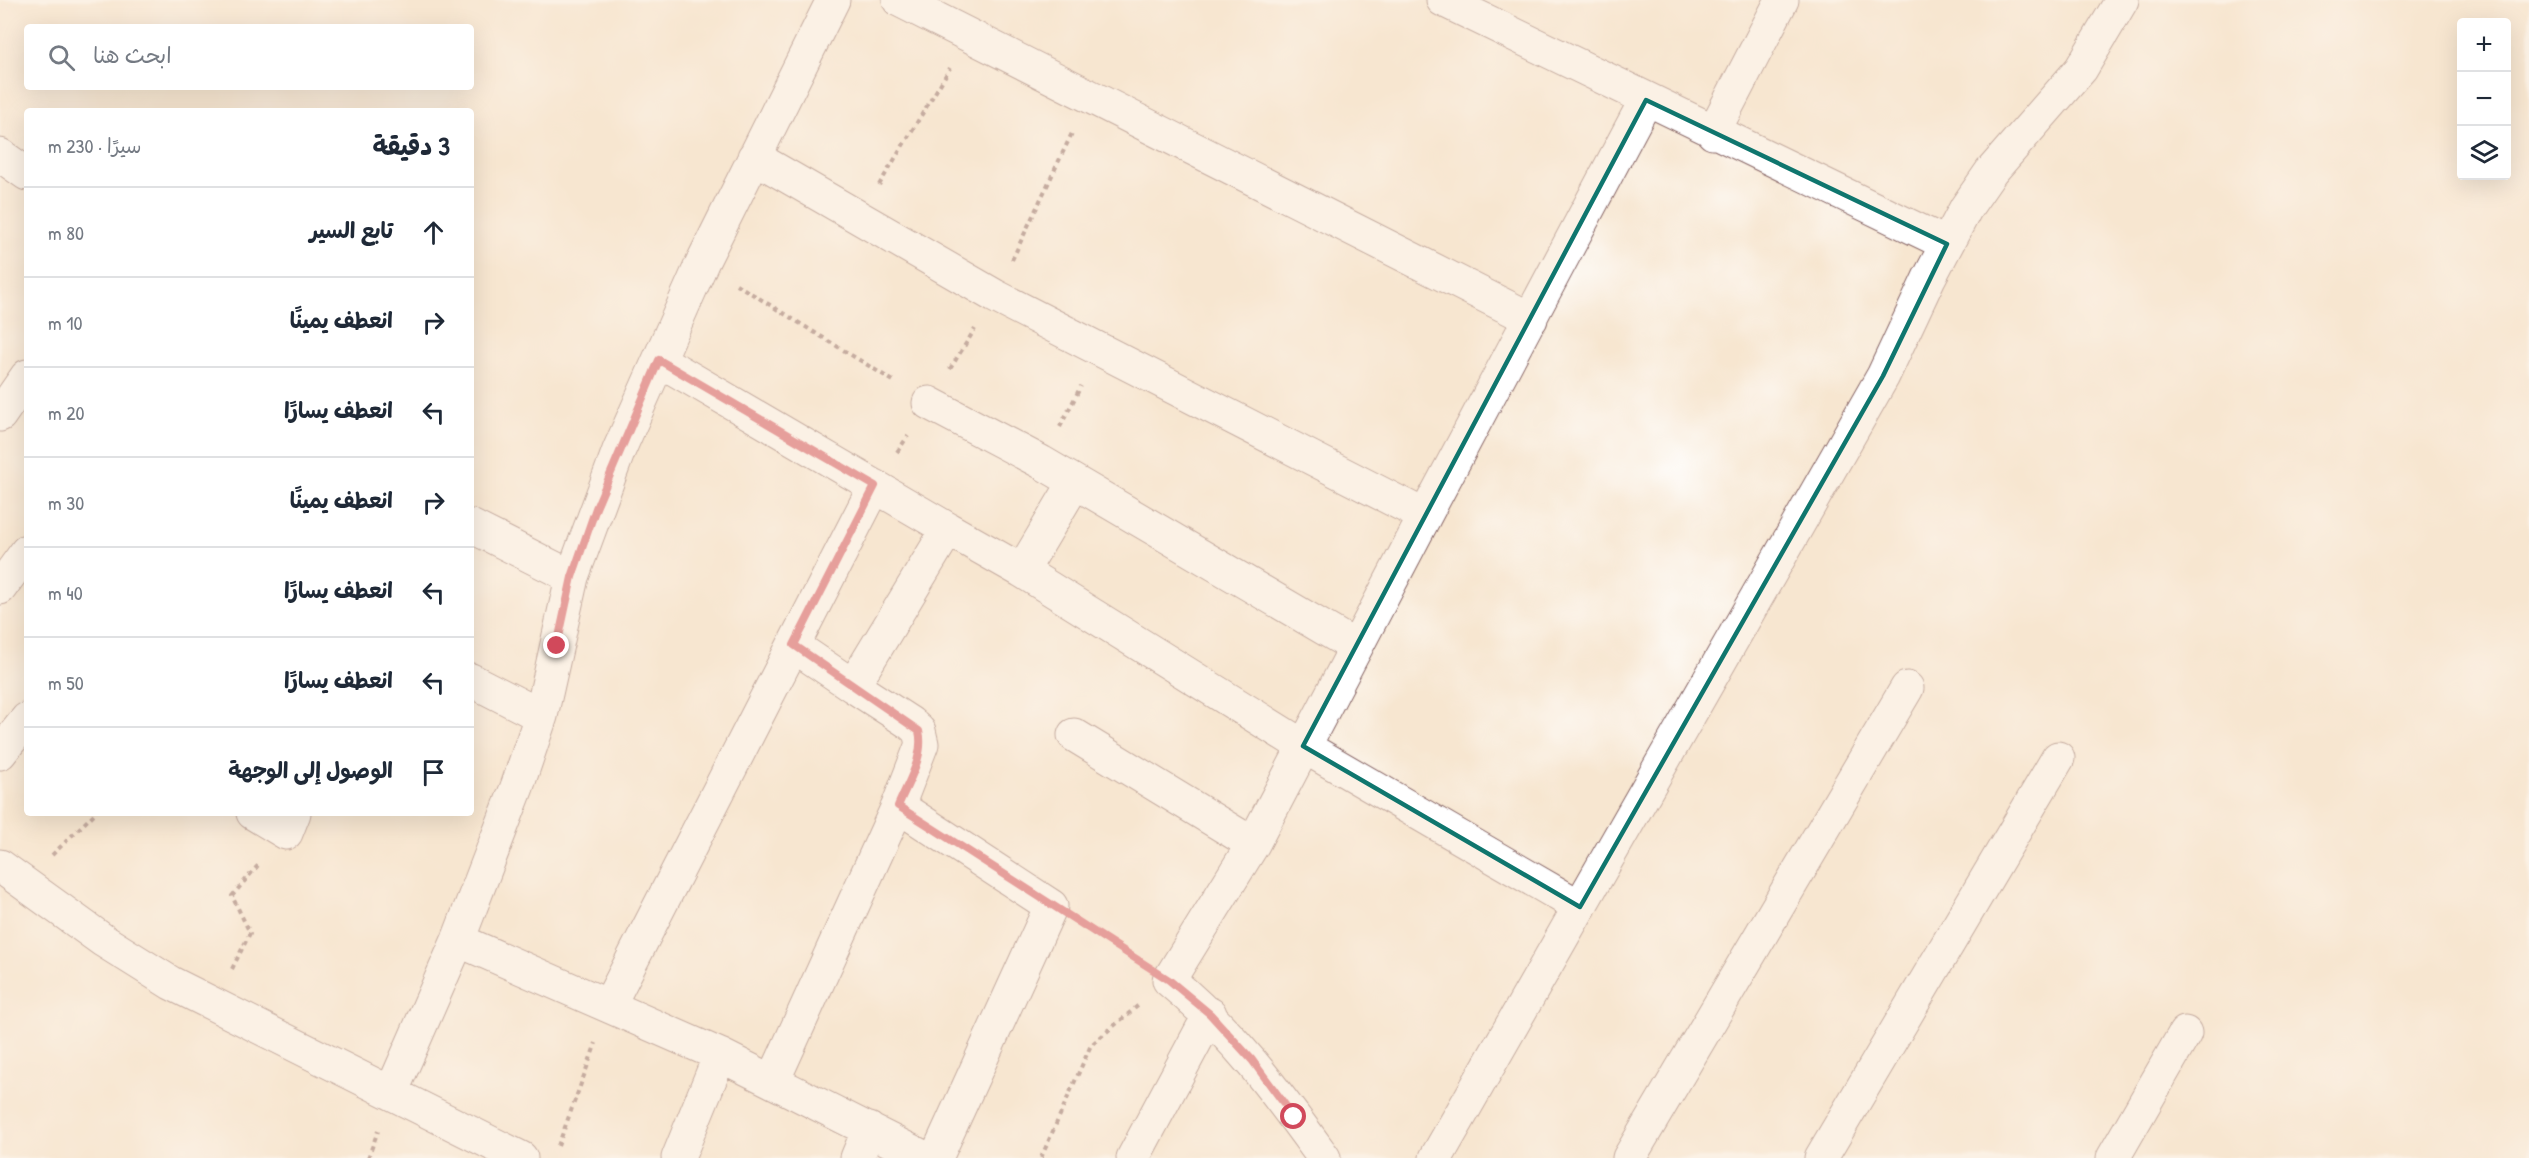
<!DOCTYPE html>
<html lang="ar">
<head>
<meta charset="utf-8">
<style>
  :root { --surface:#fff; --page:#f2f2f3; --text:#1f2937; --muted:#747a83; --line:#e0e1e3 }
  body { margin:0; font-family:"Patrick Hand","Playpen Sans Arabic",sans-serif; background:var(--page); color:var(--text); direction:rtl }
  .controls { position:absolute; right:18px; top:18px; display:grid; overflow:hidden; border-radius:6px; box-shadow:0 6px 24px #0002 }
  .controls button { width:54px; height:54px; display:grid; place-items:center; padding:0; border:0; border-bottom:2px solid var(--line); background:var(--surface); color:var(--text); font:30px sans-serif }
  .stop { position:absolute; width:18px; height:18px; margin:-14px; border:4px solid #d1495b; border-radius:50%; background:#fff }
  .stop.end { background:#d1495b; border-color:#fff; box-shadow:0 2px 6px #0008 }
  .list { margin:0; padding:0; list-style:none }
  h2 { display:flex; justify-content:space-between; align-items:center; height:78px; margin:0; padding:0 24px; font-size:26px }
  h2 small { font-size:20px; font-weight:400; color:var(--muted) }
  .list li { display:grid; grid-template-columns:39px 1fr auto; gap:18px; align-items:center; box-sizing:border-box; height:90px; padding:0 24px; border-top:2px solid var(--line) }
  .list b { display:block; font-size:22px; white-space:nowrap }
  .list em { font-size:20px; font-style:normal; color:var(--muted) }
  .icon { flex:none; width:33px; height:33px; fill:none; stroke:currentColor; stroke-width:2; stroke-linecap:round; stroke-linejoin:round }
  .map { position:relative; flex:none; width:2529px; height:1158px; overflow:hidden; direction:ltr }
  .search { position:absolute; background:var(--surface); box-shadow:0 6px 24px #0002; left:24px; top:24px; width:450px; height:66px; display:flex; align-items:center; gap:15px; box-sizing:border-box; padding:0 21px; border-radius:6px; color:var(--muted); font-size:22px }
  .panel { position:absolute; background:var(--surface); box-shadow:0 6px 24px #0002; left:24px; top:108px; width:450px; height:708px; border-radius:6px; direction:rtl }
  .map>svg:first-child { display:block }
</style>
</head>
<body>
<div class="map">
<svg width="2529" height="1158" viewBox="0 0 2529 1158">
  <rect width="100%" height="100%" fill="#fff"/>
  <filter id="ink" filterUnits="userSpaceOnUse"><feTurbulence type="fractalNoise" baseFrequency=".0167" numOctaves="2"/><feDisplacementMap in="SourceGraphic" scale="12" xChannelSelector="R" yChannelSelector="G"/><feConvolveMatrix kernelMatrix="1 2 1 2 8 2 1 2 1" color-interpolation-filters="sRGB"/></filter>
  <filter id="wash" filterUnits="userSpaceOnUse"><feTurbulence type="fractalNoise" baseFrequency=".008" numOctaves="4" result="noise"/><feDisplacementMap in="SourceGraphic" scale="24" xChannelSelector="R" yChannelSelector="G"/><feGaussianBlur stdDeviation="1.35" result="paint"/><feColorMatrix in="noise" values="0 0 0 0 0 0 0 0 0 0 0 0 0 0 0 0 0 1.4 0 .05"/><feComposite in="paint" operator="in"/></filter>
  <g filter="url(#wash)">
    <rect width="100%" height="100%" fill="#f7e6d0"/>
  </g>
  <g filter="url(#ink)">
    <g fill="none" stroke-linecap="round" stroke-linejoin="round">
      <defs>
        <path id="street" d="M899 0 1531 319
          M1443 0 1947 244
          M1713 133 1782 0
          M0 155 27 174
          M754 157 995 296 1425 516 1253 844 1169 980C1234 1034 1275 1090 1324 1158
          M659 360 948 529
          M929 403 1041 462 1356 647
          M0 415 27 376
          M1425 516 1646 100
          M471 526 572 577
          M1022 571 1075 482
          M0 588 27 551
          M794 646 853 686
          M471 680 541 716
          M1074 735 1253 844
          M0 753 27 719
          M898 806 1051 906 936 1158
          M253 813 286 833 294 813
          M0 866 104 941 171 983 521 1158
          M458 940 720 1055 925 1158
          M609 1005 875 486
          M773 1081 898 806 922 744 919 731 910 723 853 686 948 529 1022 571 1303 746 1580 907
          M391 1093 458 940 517 787 541 716 572 577 619 450 702 263 833 0
          M678 1158 720 1055
          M857 1158 869 1129
          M1133 1158 1210 1014
          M1436 1158 1883 376 1929 278 1966 208 1991 172 2081 69 2122 0
          M1629 1158 1907 688
          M1821 1158 2058 758
          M2113 1158 2185 1033"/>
      </defs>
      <use href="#street" stroke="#876565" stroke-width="35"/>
      <path stroke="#876565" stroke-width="4" stroke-dasharray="4.5 4.5" stroke-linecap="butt" d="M879 185 950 68
        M1012 260 1073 131
        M736 284 895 382
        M950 369 975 329
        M1060 427 1081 386
        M897 452 908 436
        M52 855 95 813
        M1085 927 1135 958
        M232 969 250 933 232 896 260 863
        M558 1146 596 1043
        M368 1158 378 1131
        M1041 1158 1091 1045 1140 1004"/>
      <use href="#street" stroke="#fff" stroke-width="33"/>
    </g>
  </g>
  <g fill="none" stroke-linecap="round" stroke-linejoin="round" filter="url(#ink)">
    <path stroke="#d1495b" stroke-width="8" d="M557 646 572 577 596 508 659 360 875 486 794 645 919 731C925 756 908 782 898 806L1169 980 1210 1014 1252 1060 1294 1117"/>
  </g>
  <path d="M0 0H2529V1158H0ZM1646 100 1947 244 1883 376 1580 907 1303 746Z" fill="#f7e6d0" fill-opacity=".55" fill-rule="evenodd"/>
  <path fill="none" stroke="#0f766e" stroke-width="4.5" stroke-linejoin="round" d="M1646 100 1947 244 1883 376 1580 907 1303 746Z"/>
</svg>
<div class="controls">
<button>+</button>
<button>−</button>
<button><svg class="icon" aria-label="layers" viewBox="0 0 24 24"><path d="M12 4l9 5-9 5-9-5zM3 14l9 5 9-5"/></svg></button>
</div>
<div class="stop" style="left:1294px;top:1117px"></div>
<div class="stop end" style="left:557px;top:646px"></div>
<div class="search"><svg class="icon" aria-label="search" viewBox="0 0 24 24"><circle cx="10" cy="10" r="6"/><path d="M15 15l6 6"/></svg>ابحث هنا</div>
<section class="panel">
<h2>3 دقيقة<small>سيرًا · 230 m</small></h2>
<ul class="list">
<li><svg class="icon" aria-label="ahead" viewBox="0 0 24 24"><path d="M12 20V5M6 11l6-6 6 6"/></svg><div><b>تابع السير</b></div><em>80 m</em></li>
<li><svg class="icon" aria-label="right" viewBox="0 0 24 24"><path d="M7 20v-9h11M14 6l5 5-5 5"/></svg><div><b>انعطف يمينًا</b></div><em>10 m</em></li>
<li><svg class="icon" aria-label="left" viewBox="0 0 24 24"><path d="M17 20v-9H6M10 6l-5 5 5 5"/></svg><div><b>انعطف يسارًا</b></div><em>20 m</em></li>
<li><svg class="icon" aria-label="right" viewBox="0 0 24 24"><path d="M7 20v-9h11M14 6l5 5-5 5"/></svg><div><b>انعطف يمينًا</b></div><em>30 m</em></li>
<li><svg class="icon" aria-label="left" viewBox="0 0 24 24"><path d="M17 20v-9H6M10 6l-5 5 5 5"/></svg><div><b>انعطف يسارًا</b></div><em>40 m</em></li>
<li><svg class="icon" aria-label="left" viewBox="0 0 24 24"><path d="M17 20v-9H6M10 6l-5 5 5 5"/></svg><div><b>انعطف يسارًا</b></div><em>50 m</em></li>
<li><svg class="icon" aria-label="arrive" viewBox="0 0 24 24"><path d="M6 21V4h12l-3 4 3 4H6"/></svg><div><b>الوصول إلى الوجهة</b></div></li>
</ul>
</section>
</div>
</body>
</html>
